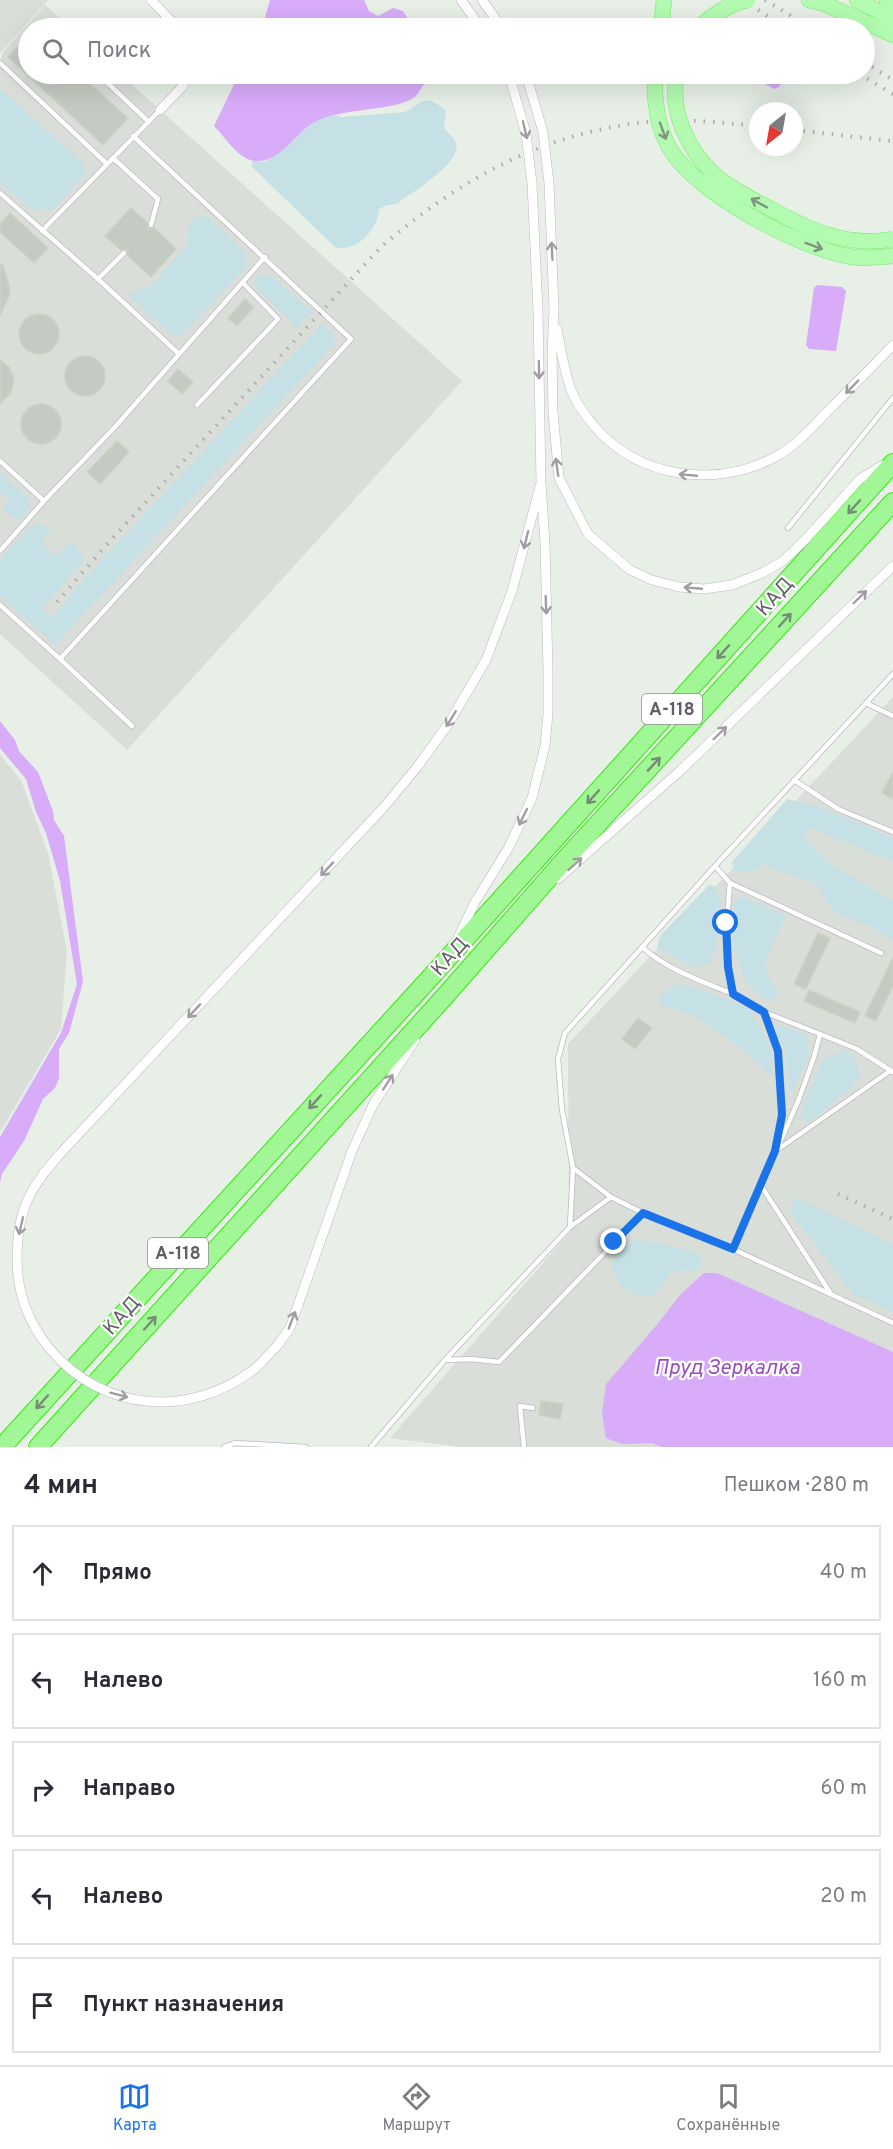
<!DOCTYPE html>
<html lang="ru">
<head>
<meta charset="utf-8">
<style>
  :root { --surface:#fff; --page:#f2f2f3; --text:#2b2b33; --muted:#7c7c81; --line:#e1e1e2; --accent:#1a73e8 }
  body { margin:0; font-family:Overpass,sans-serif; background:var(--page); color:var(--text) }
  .compass { position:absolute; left:749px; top:102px; width:54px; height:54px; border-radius:50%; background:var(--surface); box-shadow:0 6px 24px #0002; rotate:211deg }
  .stop { position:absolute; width:18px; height:18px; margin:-14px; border:4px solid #1a73e8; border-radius:50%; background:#fff }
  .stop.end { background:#1a73e8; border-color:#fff; box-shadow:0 2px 6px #0008 }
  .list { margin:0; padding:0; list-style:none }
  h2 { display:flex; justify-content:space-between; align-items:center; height:78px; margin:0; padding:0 24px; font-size:26px }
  h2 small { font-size:20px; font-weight:400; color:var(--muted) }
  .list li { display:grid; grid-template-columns:39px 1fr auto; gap:18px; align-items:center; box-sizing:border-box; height:96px; margin:0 12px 12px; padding:0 12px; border:2px solid var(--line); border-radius:0px }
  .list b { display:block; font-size:22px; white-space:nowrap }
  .list em { font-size:20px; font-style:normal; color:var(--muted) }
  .icon { flex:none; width:33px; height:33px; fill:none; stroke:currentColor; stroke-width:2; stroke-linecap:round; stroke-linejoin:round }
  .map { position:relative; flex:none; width:893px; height:1447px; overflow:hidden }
  .search { position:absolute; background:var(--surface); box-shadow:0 6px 24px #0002; left:18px; right:18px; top:18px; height:66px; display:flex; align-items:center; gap:15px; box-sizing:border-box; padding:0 21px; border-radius:33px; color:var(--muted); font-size:22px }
  .sheet { height:618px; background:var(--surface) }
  nav { display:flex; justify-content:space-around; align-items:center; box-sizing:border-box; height:84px; border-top:2px solid var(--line); background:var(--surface); font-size:16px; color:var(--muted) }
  nav a { display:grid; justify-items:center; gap:3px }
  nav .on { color:var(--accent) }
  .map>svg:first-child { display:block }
</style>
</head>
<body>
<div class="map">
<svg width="893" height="1447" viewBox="0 0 893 1447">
  <rect width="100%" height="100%" fill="#e7efe7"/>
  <path fill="#d9ded9" d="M0 0H48L0 53Z
    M45 5 71 28H28V74H120L462 381 127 750 0 634V62L3 52Z
    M893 697V1447H462L390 1438 569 1233 568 1044Z
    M0 755 21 780 48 853 67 951 61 1029 0 1132Z"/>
  <path fill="#c5e1e5" d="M0 89 84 164 83 177 50 212 44 207 38 211 31 209 0 182Z
    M430 100 446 110 444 128C447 132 454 138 456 143 463 162 410 194 396 204L387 205 379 209C378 230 356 253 335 247L252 167V161C256 161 262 162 266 161 286 153 316 107 341 117L405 112 421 102Z
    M206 216 245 253 247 266 183 334 174 336 128 295 152 284 187 246 189 224 195 218Z
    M271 275 311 312 297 328 253 285 259 276Z
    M321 325 331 332 335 343 55 645 0 595V560L30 527 40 524 51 529 41 541 56 557 66 546 74 542 84 560 42 609 52 617 95 567Z
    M0 473 29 499 30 506 23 518 14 519 3 508 10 501 0 492Z
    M787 799 823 808 893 838V861L809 828 804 838 829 863 893 901V941L874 928 835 913 815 882 780 872 767 864 748 873 734 871 732 862Z
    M709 885 717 887 722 922 711 963 695 968 657 948 660 936Z
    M743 897 786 915 766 958 767 975 778 992 774 1000H764L745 981 734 947 733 904Z
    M678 983 733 1001 750 1011 770 1046 773 1074H769L741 1048 694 1015 660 1005 659 996Z
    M778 1025 807 1035 809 1054 793 1091H789L785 1049 773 1030Z
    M844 1050C854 1056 857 1064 860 1074L853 1086 809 1123 801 1119 802 1108 823 1060Z
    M794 1197 893 1244V1312L853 1294 791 1213Z
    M638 1239 692 1251 701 1258V1266L694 1271 683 1270 670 1274C665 1280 660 1291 652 1295 635 1301 607 1278 614 1260 618 1250 629 1244 638 1239Z"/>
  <path fill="#d9acfa" d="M270 0H364L369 11 378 16 393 8 403 11 414 28H262Z
    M239 74H428L445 80C412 81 427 93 408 101 383 111 338 109 315 122 294 133 281 163 255 161 239 160 224 136 214 126Z
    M747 74H787L779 87 774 89Z
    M817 285 842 287 846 291 836 351 809 349 806 345 814 288Z
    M0 721 15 740 19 751 38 772 53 811 54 820 64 836 83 982 69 1033 59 1049V1078L55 1088 43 1099 24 1141 2 1174 0 1182V1137L61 1033 77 984 60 881 46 833 36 812 26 779 0 748Z
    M704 1273H717L893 1352V1447H661L652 1443 622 1444 606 1438 602 1414 606 1384 655 1327 681 1294Z"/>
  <path fill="#c5cbc3" stroke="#c8d4c5" stroke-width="1.5" d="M28 35V74H79L128 118 103 145 8 57Z
    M131 208 147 222 148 229 154 228 176 249 151 277 128 256 127 249 121 250 105 236Z
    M10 213 48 248 34 263 0 232V224Z
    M0 265H3L10 290 9 296 0 316Z
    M245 299 254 307 237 326 228 318Z
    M19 334a20 20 0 1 1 40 0a20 20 0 1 1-40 0Z
    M65 376a20 20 0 1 1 40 0a20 20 0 1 1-40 0Z
    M0 360 9 367 14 379 11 393 0 404Z
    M178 369 193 382 182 394 168 381Z
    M21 424a20 20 0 1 1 40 0a20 20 0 1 1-40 0Z
    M117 441 129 452 100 484 87 472Z
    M893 772V799L882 793Z
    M818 933 830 938 806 989 794 984Z
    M893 957V986L876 1021 865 1016Z
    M809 990 860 1012 855 1023 804 1001Z
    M638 1018 652 1028 635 1049 622 1039Z
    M541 1401 563 1404 560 1419 539 1415Z"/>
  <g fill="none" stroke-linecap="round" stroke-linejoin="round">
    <defs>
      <path id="service" d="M45 23 50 28
        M0 63 107 164
        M98 74 149 122
        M113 158 158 199 151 225
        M0 193 98 279 178 353
        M42 231 160 110
        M98 279 124 253
        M197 405 278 319 243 283
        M0 461 44 501 0 551
        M44 501 114 428 265 257
        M788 528 893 398
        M0 605 60 659 351 339 133 136
        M60 659 132 726
        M866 703 893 716
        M794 780 838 809 893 832
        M715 866 730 883C726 924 726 953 733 994L764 1012 820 1034 814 1057 799 1099 733 1249
        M730 883 881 953
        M642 947C668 970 701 981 733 994
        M764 1012 778 1051 782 1115 777 1142
        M820 1034 857 1049 893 1072
        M777 1150 890 1071
        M573 1168 611 1197
        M760 1184 831 1294
        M570 1227 611 1197 643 1213 722 1244 893 1323
        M445 1360 470 1359 499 1362 643 1213
        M224 1447 235 1443 306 1447
        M371 1447 445 1360 570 1227 573 1168 562 1110 558 1059 565 1033 715 866 893 674
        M524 1447 520 1406 533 1408"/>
      <path id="minor" d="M151 0 178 28
        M461 0 481 28
        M482 0 502 28
        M160 110 182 87 188 74
        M554 309 552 353 553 412 559 478 588 534 630 570 652 580 679 587 704 589 732 585 762 573 783 561 806 539 860 479 883 465
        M557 329C561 350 564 372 572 392 577 405 586 416 594 426 640 479 717 489 777 456 797 445 813 426 829 410 850 389 872 367 893 345
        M558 879 681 770 893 566
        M458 938 475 902 509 847 532 798 545 746 548 714V671L545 543 541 483 538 311
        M44 1173 59 1155 384 807 418 766 449 723 486 660 512 591 541 483
        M257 1367 277 1346 290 1328 352 1151 373 1105 415 1040"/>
      <path id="primary" d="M809 0 825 4 893 35
        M857 0 893 19
        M887 0 893 3
        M661 28 664 0"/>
      <path id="motorway" d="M2 1447 429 979 893 463
        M38 1447 446 995 561 864 893 502"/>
    </defs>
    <use href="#service" stroke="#bdb9bf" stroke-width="6"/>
    <use href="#minor" stroke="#bdb9bf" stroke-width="10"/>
    <use href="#primary" stroke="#78ea65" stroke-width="16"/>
    <use href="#motorway" stroke="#34e90d" stroke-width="20"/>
    <use href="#service" stroke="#fff" stroke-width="4.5"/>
    <use href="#minor" stroke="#fff" stroke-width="9"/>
    <use href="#primary" stroke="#b2fbb0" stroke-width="15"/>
    <use href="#motorway" stroke="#a1f796" stroke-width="18"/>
    <path stroke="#abaaac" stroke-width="4" stroke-dasharray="1.5 8" stroke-linecap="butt" d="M742 0 787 28
      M765 0 811 28
      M864 62 893 80
      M859 74 893 94
      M794 130 893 141
      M57 602 109 542 380 248C460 178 550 129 658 121 691 119 725 123 758 126
      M838 1194 893 1219"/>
    <defs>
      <path id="minor-bridge" d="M509 74 526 134 532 183 538 311
        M526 74 543 132 549 183 554 309
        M44 1173C39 1181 33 1188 29 1197 20 1215 17 1239 17 1259 17 1293 28 1322 49 1348 103 1413 192 1419 257 1367"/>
      <path id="primary-bridge" d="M698 28C712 16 729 3 748 0
        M655 74C654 99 657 127 670 149 697 194 801 249 852 257 866 259 880 257 893 256
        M677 74C669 111 688 151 716 176 731 189 750 198 767 207 807 229 846 248 893 239"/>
    </defs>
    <use href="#minor-bridge" stroke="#bdb9bf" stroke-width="10" stroke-linecap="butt"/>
    <use href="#primary-bridge" stroke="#78ea65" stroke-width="16" stroke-linecap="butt"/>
    <use href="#minor-bridge" stroke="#fff" stroke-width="9"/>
    <use href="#primary-bridge" stroke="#b2fbb0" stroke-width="15"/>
  </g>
  <defs><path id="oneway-shaft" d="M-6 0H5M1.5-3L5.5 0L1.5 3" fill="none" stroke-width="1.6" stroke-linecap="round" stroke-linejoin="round" transform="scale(1.5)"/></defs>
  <g stroke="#a19ea3">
    <use href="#oneway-shaft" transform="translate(525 130) rotate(77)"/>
    <use href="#oneway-shaft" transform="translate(552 251) rotate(-93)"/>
    <use href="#oneway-shaft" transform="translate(539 370) rotate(89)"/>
    <use href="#oneway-shaft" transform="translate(852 387) rotate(134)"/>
    <use href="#oneway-shaft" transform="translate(557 467) rotate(-98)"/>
    <use href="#oneway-shaft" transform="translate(688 475) rotate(-175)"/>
    <use href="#oneway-shaft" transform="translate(526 540) rotate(104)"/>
    <use href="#oneway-shaft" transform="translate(693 588) rotate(-175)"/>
    <use href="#oneway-shaft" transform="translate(860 597) rotate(-44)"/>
    <use href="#oneway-shaft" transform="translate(546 605) rotate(88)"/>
    <use href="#oneway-shaft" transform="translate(451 719) rotate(122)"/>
    <use href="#oneway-shaft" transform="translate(720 733) rotate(-44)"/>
    <use href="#oneway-shaft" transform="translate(523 817) rotate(116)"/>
    <use href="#oneway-shaft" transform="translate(575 864) rotate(-42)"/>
    <use href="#oneway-shaft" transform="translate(327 869) rotate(133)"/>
    <use href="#oneway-shaft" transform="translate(194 1011) rotate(133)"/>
    <use href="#oneway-shaft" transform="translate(388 1082) rotate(-57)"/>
    <use href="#oneway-shaft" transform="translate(21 1226) rotate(103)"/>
    <use href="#oneway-shaft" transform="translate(292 1320) rotate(-69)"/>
    <use href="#oneway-shaft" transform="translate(119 1395) rotate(15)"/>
  </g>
  <g stroke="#7f9580">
    <use href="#oneway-shaft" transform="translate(663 131) rotate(70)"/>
    <use href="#oneway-shaft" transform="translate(759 203) rotate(-151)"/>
    <use href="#oneway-shaft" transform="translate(814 246) rotate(20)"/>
  </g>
  <g stroke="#768c74">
    <use href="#oneway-shaft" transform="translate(854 507) rotate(132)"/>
    <use href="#oneway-shaft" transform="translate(785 620) rotate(-48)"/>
    <use href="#oneway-shaft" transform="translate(723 652) rotate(132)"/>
    <use href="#oneway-shaft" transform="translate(654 764) rotate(-47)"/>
    <use href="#oneway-shaft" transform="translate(593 797) rotate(132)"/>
    <use href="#oneway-shaft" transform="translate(315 1102) rotate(132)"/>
    <use href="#oneway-shaft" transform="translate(150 1323) rotate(-48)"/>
    <use href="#oneway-shaft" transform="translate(42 1402) rotate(132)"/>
  </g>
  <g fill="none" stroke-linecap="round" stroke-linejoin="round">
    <path stroke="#1a73e8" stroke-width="8" d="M614 1242 643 1213 733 1249 775 1151 782 1115 778 1051 764 1012 733 994 728 967 726 923"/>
  </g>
  <g text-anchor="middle" stroke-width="4.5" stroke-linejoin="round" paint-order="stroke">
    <g fill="#fff" stroke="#928e94" stroke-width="1.5">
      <rect x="642" y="694" width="60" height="30" rx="4.5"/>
      <rect x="148" y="1238" width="60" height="30" rx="4.5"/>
    </g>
    <g font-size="18" font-weight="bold" fill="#635e66">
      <text x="672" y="715">А-118</text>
      <text x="178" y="1259">А-118</text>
    </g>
    <g font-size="20" fill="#635e66" stroke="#fff">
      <text transform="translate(774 596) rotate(-48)" y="7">КАД</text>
      <text transform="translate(449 956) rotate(-48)" y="7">КАД</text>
      <text transform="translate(121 1315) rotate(-48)" y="7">КАД</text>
    </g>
    <g font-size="21" font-style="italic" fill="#974ebe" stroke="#fff">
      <text x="727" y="1374">Пруд Зеркалка</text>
    </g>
  </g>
</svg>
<svg class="compass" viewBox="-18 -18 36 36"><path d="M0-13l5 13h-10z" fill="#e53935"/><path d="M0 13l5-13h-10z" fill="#7c7c81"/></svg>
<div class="stop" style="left:726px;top:923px"></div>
<div class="stop end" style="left:614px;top:1242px"></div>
<div class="search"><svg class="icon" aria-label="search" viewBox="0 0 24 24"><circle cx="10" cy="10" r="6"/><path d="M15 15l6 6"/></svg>Поиск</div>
</div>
<section class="sheet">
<h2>4 мин<small>Пешком · 280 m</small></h2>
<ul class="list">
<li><svg class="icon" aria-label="ahead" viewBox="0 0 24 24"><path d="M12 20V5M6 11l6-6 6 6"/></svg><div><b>Прямо</b></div><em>40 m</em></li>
<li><svg class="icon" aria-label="left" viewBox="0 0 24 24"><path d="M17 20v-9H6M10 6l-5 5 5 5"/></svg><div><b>Налево</b></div><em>160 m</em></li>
<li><svg class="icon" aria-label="right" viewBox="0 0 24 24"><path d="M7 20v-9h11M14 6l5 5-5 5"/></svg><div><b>Направо</b></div><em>60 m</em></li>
<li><svg class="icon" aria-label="left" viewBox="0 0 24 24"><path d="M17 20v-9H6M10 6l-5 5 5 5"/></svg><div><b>Налево</b></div><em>20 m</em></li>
<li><svg class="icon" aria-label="arrive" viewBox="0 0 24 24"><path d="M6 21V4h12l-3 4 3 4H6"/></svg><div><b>Пункт назначения</b></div></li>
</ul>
</section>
<nav>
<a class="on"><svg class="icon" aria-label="map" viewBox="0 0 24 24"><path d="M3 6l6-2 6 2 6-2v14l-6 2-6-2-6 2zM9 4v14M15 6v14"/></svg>Карта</a>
<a><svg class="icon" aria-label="directions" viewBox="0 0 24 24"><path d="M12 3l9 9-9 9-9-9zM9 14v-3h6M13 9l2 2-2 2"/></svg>Маршрут</a>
<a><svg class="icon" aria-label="saved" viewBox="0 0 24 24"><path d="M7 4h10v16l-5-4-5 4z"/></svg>Сохранённые</a>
</nav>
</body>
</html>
